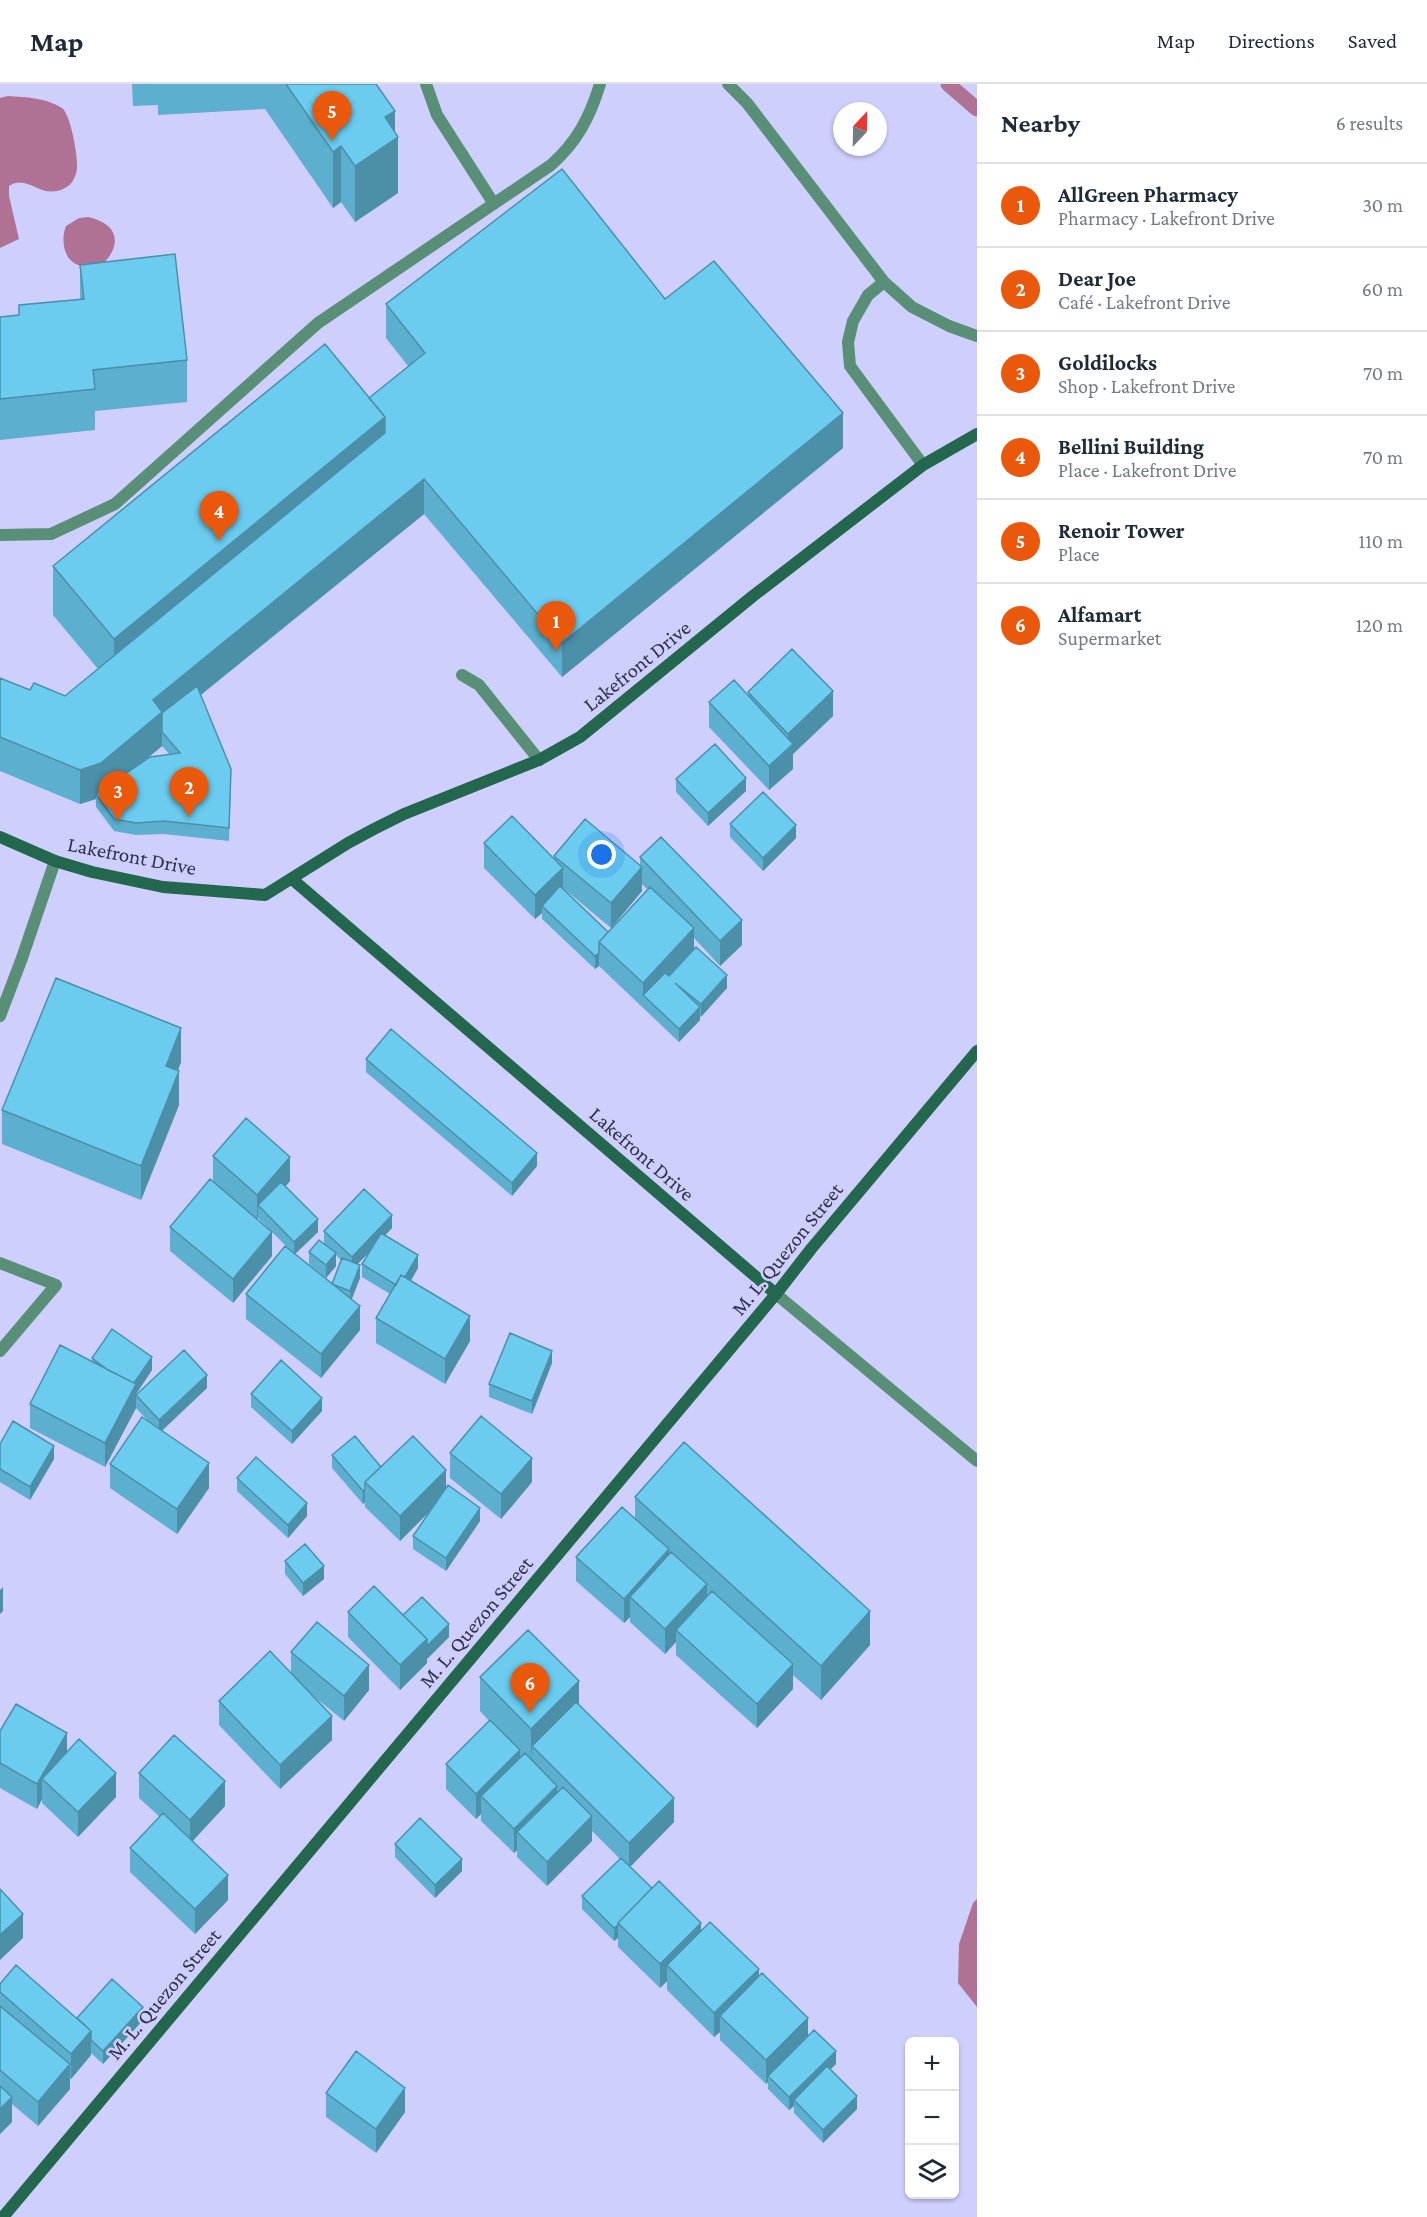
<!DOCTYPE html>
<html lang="en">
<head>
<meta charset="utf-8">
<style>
  :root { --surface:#fff; --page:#f6f6f7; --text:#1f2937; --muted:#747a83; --line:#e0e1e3; --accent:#ea580c }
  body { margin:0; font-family:"Crimson Pro",serif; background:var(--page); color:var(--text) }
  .controls { position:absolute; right:18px; bottom:18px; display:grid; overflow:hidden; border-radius:9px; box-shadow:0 2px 4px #0004 }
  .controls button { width:54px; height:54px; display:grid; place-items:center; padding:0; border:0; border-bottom:2px solid var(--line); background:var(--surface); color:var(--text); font:30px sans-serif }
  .compass { position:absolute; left:833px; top:18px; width:54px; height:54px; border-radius:50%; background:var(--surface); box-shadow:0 2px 4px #0004; rotate:22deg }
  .you { position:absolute; left:602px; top:771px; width:21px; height:21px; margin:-15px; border:4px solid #fff; border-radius:50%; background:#1a73e8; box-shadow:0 0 0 9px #1a73e833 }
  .badge { display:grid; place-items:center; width:39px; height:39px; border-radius:50%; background:var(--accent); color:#fff; font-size:20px; font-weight:700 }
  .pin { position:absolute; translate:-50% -50px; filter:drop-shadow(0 2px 3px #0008) }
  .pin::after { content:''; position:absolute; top:32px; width:21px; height:18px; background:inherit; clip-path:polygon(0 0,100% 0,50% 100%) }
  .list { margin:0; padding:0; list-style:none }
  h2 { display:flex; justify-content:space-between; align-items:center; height:78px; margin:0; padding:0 24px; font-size:26px }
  h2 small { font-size:20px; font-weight:400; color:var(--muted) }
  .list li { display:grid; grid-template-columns:39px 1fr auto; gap:18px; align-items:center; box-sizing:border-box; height:84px; padding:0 24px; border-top:2px solid var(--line) }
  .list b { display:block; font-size:22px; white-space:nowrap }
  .list p { margin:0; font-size:20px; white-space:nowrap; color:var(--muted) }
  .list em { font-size:20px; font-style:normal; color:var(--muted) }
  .icon { flex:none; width:33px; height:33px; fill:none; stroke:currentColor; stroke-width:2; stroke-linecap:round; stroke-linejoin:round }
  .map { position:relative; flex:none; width:977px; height:2133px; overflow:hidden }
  header { display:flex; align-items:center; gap:36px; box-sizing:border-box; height:84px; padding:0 30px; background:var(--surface); border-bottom:2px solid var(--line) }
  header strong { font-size:28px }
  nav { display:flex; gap:33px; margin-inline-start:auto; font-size:21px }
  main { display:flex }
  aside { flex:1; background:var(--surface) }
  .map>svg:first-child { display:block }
</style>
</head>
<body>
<header>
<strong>Map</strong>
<nav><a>Map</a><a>Directions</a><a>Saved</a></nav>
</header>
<main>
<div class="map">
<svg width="977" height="2133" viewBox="0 0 977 2133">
  <rect width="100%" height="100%" fill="#cfcffd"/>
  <path fill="#af7295" d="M8 12C25 13 47 14 62 24 71 31 78 73 77 85 76 92 72 101 65 104 41 117 28 89 9 102V112L19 155 0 164V14Z
    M88 133C116 139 124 158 103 180 97 180 90 182 83 182 64 180 60 157 66 142L79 134Z
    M977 1815V1923L958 1899 959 1860 973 1819Z"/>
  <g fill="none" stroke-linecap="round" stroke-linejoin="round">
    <path stroke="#af7295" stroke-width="15" d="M948 0 977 25"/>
    <path stroke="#598e77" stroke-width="12" d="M462 591 479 601 539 676
      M0 932 22 874 55 777
      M776 1210 977 1377"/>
    <path stroke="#598e77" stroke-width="12" d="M426 0 437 31 494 120
      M728 0 747 19 884 198 912 223 949 242 977 252
      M884 198 868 211 853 237 848 258 850 282 923 381
      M0 451 51 450 115 420 318 239 551 81C577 58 590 33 600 0
      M0 1179 56 1201 0 1267"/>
    <path stroke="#23674e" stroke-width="12" d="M0 753 55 777 92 788 163 803 265 811 348 759 374 745 404 730 539 676 580 653 753 512 923 381 977 350
      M292 795 776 1210
      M3 2133 776 1210 811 1165 977 967"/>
  </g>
  <path fill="#5cafce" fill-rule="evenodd" d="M132 0H376L395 48 398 109 355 138 341 118 333 124 265 25 158 31V21L133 22Z
    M80 181 187 276V318L95 327V346L0 356V233L19 231 80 215Z
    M665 215 843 364 562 593 424 430 201 611 231 698 229 757 164 750 136 751 114 747 96 723V715L80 720 0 687V594L30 606 65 612 98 585 53 531V482L369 314 408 282 386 254V220ZM162 662 170 671 144 677Z
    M748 608 833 632 793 670V685L769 706 709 643V618L748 610Z
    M676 695 746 707 708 742 676 708Z
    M730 740 796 754 763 787 730 753Z
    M484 759 554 775V772L640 781V773L742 861 720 882 694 854V865L727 904 700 933V936L679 958 599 882 595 885 542 835V829L535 835 484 784ZM642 800 648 806 608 848 563 804 611 844 642 807Z
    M366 975 537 1082 512 1112 366 988Z
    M181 978 178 987 179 1021 141 1116 2 1060V1026Z
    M213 1072 290 1097 286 1102 318 1148 295 1170 332 1199 341 1176 336 1171V1182L326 1194 309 1180V1168L324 1159V1147L392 1144 385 1151 418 1184 411 1197 470 1257 445 1300 376 1259V1234L390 1210 362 1193V1180L371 1166 357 1180 360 1194 351 1215 360 1246 321 1294 246 1235V1210L289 1165 272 1148V1172L233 1219 170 1167V1143L240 1121 213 1097ZM258 1134 269 1145 257 1135Z
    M92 1274 152 1286 136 1310V1324L105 1383 30 1344V1320L92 1277Z
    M552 1279 532 1330 489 1313V1300Z
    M207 1304 162 1347 209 1404 177 1450 110 1404V1380L148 1337 136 1324V1311Z
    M251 1310 322 1327 292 1360 251 1323Z
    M0 1360 54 1375 30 1416 0 1398Z
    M450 1369 532 1398 501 1435 450 1394Z
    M332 1371 381 1383 446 1404 480 1437 446 1487 413 1465V1452L432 1425 400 1457 365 1423V1418L363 1420 332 1384Z
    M237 1394 307 1432 288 1454 237 1407Z
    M635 1413 870 1561 821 1616 793 1591V1605L757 1644 676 1571V1558L665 1570 630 1538V1533L624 1539 576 1497V1473L635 1434Z
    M285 1477 324 1495 303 1512 285 1490Z
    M348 1528 403 1531 449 1553 427 1575V1579L400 1606 348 1553Z
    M291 1568 369 1606 344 1637 312 1611 332 1656 280 1705 219 1641V1617L291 1588Z
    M480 1593 579 1621 674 1738 630 1783 652 1804 701 1847 759 1893 808 1953 836 1980 830 1985 857 2025 823 2059 794 2029V2022L789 2026 768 2005V1998L766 2000 720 1956V1948L714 1953 667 1906V1897L660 1904 618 1863V1854L614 1857 582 1825V1812L620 1775 592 1747V1757L547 1802 517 1773V1766L514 1769 481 1737V1730L476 1735 446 1705V1680L489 1637 480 1627Z
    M0 1647 67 1668 116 1713 78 1753 42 1719V1715L37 1725 0 1704Z
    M139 1689 225 1722 192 1757 228 1816 195 1850 130 1788V1764L160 1733 139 1714Z
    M395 1760 462 1787 435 1814 395 1773Z
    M0 1900 77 1934 143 1936 103 1980 91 1969V1971L71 1995 70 1994V2005L38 2042 12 2020V2038L0 2050Z
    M326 2009 405 2028 376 2069 326 2033Z"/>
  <path fill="#4b8fa8" d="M395 27V56L398 53V109L355 138V82L385 33Z
    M341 62V118L333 124V68Z
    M843 329V364L562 593V559Z
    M385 333V383L114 604V555Z
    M424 395V430L162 642V662L101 713 96 710V715L80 720V686L153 616Z
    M833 607V632L793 670V685L769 706V682L788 665V650Z
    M746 694V707L708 742V729Z
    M796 741V754L763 787V774Z
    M642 783V807L611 844V819Z
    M563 784V809L542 822V829L535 835V811Z
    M742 836V861L720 882V857Z
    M694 844V869L650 917 643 911V899Z
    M599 869V882L595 885V872Z
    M727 891V904L701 933V920Z
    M700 923V936L679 958V945Z
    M181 944V978L166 1016V982Z
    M179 987V1021L141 1116V1082Z
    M537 1069V1082L512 1112V1099Z
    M290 1073V1097L264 1127 258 1121V1134L257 1135V1111Z
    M392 1131V1144L352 1186V1173Z
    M318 1135V1148L294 1171V1158Z
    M272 1148V1172L233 1219V1195Z
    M336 1169V1182L326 1194V1181Z
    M418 1171V1184L399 1216V1203Z
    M360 1181V1194L350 1220V1207Z
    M360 1222V1246L321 1294V1270Z
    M470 1232V1257L445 1300V1275Z
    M552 1267V1279L532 1330V1317Z
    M152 1273V1286L136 1310V1324L105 1383V1359L132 1302Z
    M207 1291V1304L159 1349V1336Z
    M322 1314V1327L292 1360V1347Z
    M54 1362V1375L30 1416V1403Z
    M532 1374V1398L501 1435V1410Z
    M209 1379V1404L177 1450V1425Z
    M446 1386V1411L400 1457V1432Z
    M365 1405V1418L363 1420V1407Z
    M307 1419V1432L288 1454V1441Z
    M480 1424V1437L446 1487V1474Z
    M669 1465V1490L630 1513V1533L624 1539V1515Z
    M324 1482V1495L303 1512V1499Z
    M707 1500V1524L676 1546V1558L665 1570V1545Z
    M3 1503V1527L0 1530V1506Z
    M870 1527V1561L821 1616V1582Z
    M449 1540V1553L427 1575V1579L400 1606V1581L427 1555Z
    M793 1580V1605L757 1644V1620Z
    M369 1581V1606L344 1637V1612Z
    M579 1597V1631L532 1662 531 1679V1645Z
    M332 1632V1656L280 1705V1681Z
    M67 1649V1673L42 1695V1715L37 1725V1700Z
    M520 1666V1691L481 1712V1730L476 1735V1710Z
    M116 1689V1713L78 1753V1728Z
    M225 1697V1722L190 1760V1736Z
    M557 1702V1726L517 1748V1766L514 1769V1745Z
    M674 1714V1738L629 1784V1759Z
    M592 1732V1757L547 1802V1778Z
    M462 1775V1787L435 1814V1801Z
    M228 1791V1816L195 1850V1825Z
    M23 1830V1854L0 1876V1851Z
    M701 1839V1864L667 1881V1897L660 1904V1880Z
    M618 1841V1854L614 1857V1844Z
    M759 1885V1909L720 1932V1948L714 1953V1929Z
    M143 1923V1936L103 1980V1967Z
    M808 1934V1959L768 1992V1998L766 2000V1976Z
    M91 1947V1971L71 1995V1970Z
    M836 1967V1980L797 2019 794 2016V2022L789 2026V2013Z
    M70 1980V2005L38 2042V2018Z
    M405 2004V2028L376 2069V2045Z
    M857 2012V2025L823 2059V2046Z
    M12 2013V2038L0 2050V2025Z"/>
  <path fill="#6bccf0" stroke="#4b8fa8" stroke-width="1.5" d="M286 0H376L395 27 385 33 398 53 355 82 341 62 333 68Z
    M562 85 665 215 714 177 843 329 562 559 424 395 153 616 162 628 101 679 80 686 0 653V594L30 606 34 599 65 612 385 349V333L369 314 425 269 386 220Z
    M175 170 187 276 93 286 95 305 0 315V233L19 231V221L84 215 80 181Z
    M325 260 385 333 114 555 53 482Z
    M792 565 833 607 788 650 748 608Z
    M734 596 793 660 769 682 709 618Z
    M197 602 231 685 229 744 164 737 136 739 114 735 96 710 150 673 180 669 162 648V629Z
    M715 660 746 694 708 729 676 695Z
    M763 708 796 741 763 774 730 740Z
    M512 732 563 784 535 811 484 759Z
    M585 735 642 783 611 819 554 772Z
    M661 753 742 836 720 857 640 773Z
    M560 802 608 848 599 858V869L595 872 542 822Z
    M650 803 694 844 643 899 599 858Z
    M696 863 727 891 701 920 675 899 700 923 679 945 643 911 665 889 669 892Z
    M56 894 181 944 166 982 179 987 141 1082 2 1026Z
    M391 945 537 1069 512 1099 366 975Z
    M246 1034 290 1073 257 1111 213 1072Z
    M210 1095 272 1148 233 1195 170 1143Z
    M281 1098 318 1135 294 1158 258 1121Z
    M364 1105 392 1131 352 1173 324 1147Z
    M381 1149 418 1171 405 1193 401 1191 396 1201 362 1180Z
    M319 1156 336 1169 326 1181 309 1168Z
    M285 1162 360 1222 321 1270 246 1210Z
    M342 1174 360 1181 350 1207 332 1200Z
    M401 1191 470 1232 445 1275 376 1234Z
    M112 1245 152 1273 134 1299 108 1286 92 1274Z
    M510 1249 552 1267 532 1317 489 1300Z
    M60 1261 136 1300 105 1359 30 1320Z
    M184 1266 207 1291 159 1336 136 1311Z
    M281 1276 322 1314 292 1347 251 1310Z
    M481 1332 532 1374 501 1410 450 1369Z
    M142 1333 209 1379 177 1425 110 1380Z
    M13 1337 54 1362 30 1403 0 1385V1360Z
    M355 1352 381 1383 365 1398V1405L363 1407 332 1371Z
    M413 1352 446 1386 400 1432 365 1398Z
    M684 1358 870 1527 821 1582 635 1413Z
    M256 1373 307 1419 288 1441 237 1394Z
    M448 1401 480 1424 446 1474 413 1452Z
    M622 1423 669 1465 624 1515 576 1473Z
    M305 1460 324 1482 303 1499 285 1477Z
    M671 1468 707 1500 665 1545 630 1513Z
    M374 1502 427 1555 400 1581 348 1528Z
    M712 1507 793 1580 757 1620 676 1546Z
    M422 1513 449 1540 427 1562V1555L403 1531Z
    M317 1538 369 1581 344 1612 291 1568Z
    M528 1546 579 1597 531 1645 480 1593Z
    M270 1567 332 1632 280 1681 219 1617Z
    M576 1618 674 1714 629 1759 532 1662Z
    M16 1620 67 1649 37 1700 0 1679V1647Z
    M490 1636 520 1666 476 1710 446 1680Z
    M174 1651 225 1697 190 1736 139 1689Z
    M79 1655 116 1689 78 1728 42 1695Z
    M525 1669 557 1702 514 1745 481 1712Z
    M563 1703 592 1732 547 1778 517 1748Z
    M163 1729 228 1791 195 1825 130 1764Z
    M420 1734 462 1775 435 1801 395 1760Z
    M621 1774 652 1804 618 1839V1841L614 1844 582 1812Z
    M659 1797 701 1839 660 1880 618 1839Z
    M0 1805 23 1830 0 1851Z
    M710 1838 759 1885 714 1929 667 1881Z
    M16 1881 91 1947 71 1970 0 1908V1900Z
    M762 1889 808 1934 766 1976 720 1932Z
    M112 1895 143 1923 103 1967 91 1956V1947L77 1934Z
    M0 1922 70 1980 38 2018 0 1986Z
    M814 1946 836 1967 789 2013 768 1992Z
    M356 1967 405 2004 376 2045 326 2009Z
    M827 1982 857 2012 823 2046 794 2016Z
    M0 2002 12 2013 0 2025Z"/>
  <g text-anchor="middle" stroke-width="5" stroke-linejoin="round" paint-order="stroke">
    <g font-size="21" fill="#31304e" stroke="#cfcffd">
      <text transform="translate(637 582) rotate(-39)" y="7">Lakefront Drive</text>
      <text transform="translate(132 772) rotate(11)" y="7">Lakefront Drive</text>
      <text transform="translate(642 1070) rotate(41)" y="7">Lakefront Drive</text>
      <text transform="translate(787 1165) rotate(-51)" y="7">M. L. Quezon Street</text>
      <text transform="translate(476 1538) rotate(-50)" y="7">M. L. Quezon Street</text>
      <text transform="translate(164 1910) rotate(-50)" y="7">M. L. Quezon Street</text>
    </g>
  </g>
</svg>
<div class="controls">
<button>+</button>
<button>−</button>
<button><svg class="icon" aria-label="layers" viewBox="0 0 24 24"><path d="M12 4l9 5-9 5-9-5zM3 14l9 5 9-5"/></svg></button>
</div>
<svg class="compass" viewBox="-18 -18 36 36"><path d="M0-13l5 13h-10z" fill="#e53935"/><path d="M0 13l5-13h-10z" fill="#747a83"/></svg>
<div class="you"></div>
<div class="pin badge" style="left:556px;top:567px">1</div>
<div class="pin badge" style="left:189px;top:733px">2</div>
<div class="pin badge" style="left:118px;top:737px">3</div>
<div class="pin badge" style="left:219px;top:457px">4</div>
<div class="pin badge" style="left:332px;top:57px">5</div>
<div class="pin badge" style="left:530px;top:1629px">6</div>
</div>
<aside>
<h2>Nearby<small>6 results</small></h2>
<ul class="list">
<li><span class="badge">1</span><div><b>AllGreen Pharmacy</b><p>Pharmacy · Lakefront Drive</p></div><em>30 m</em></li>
<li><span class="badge">2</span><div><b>Dear Joe</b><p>Café · Lakefront Drive</p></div><em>60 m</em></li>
<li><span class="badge">3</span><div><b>Goldilocks</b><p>Shop · Lakefront Drive</p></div><em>70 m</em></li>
<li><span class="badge">4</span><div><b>Bellini Building</b><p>Place · Lakefront Drive</p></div><em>70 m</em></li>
<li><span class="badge">5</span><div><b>Renoir Tower</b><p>Place</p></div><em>110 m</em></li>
<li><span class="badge">6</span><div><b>Alfamart</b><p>Supermarket</p></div><em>120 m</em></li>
</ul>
</aside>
</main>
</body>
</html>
